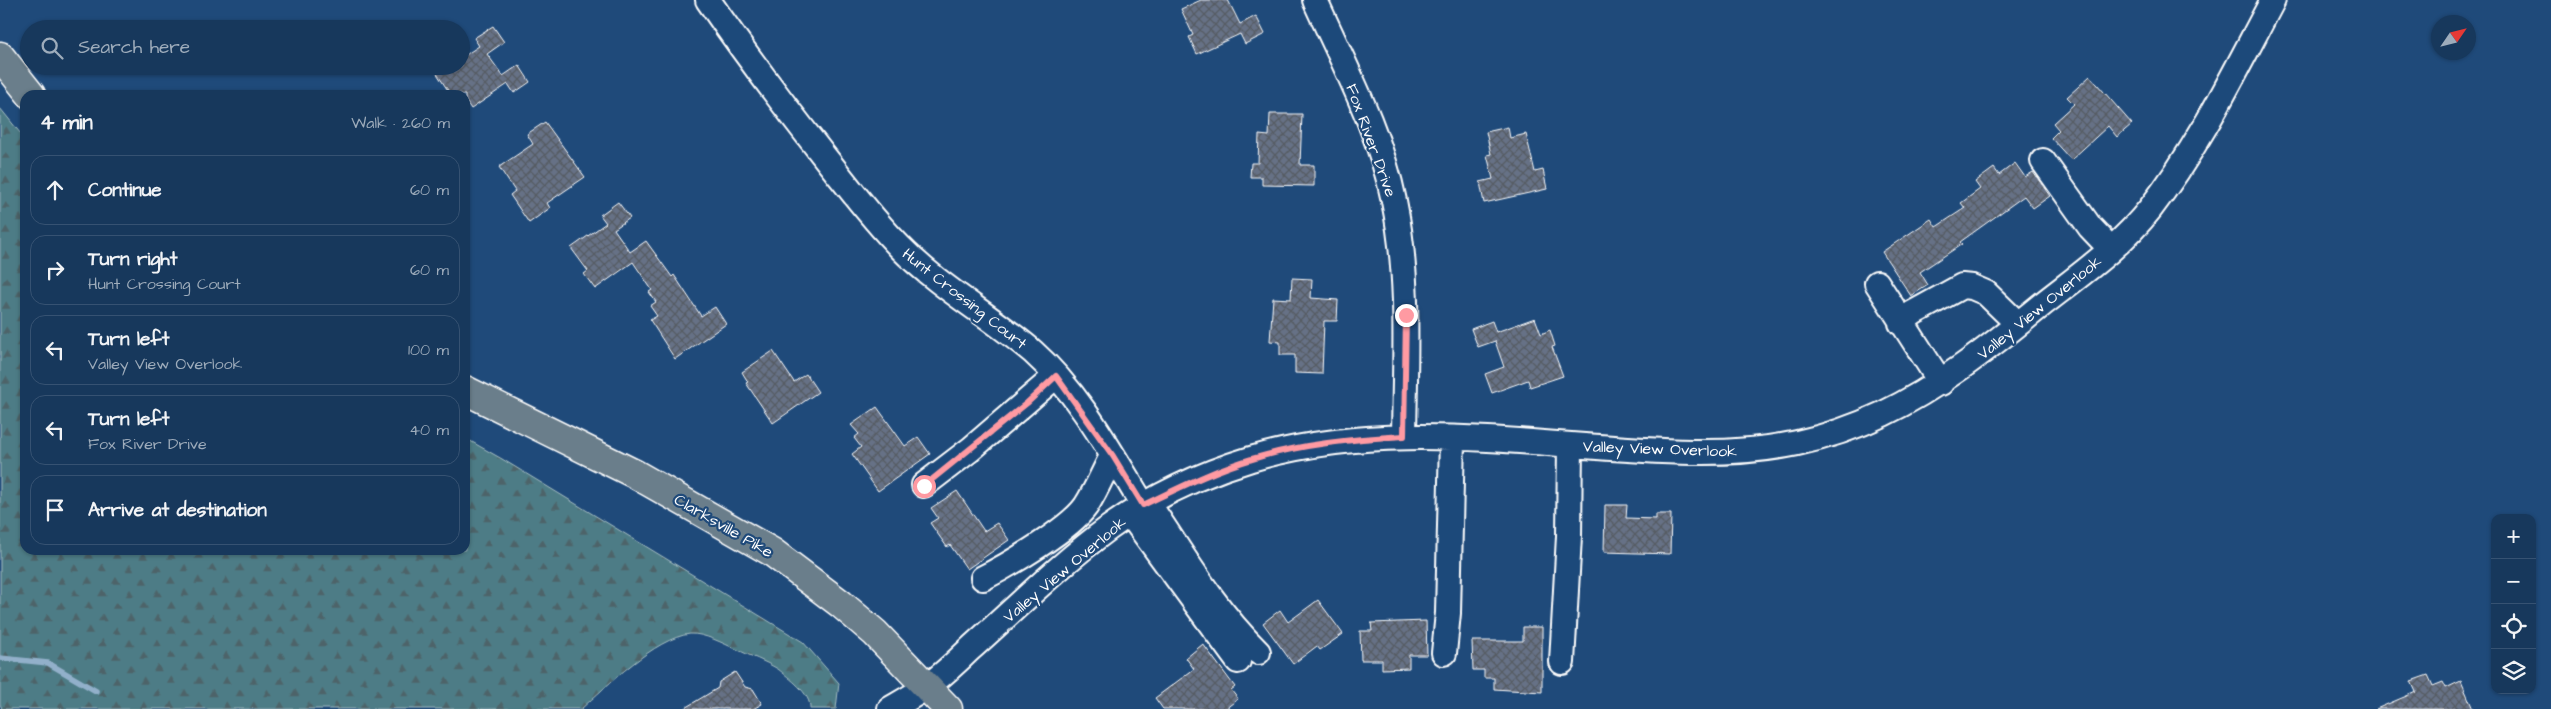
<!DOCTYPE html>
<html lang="en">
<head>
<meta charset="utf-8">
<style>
  :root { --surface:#17385c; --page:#244365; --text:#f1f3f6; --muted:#9eacbb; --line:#365272 }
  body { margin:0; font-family:"Architects Daughter",sans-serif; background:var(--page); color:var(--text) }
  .controls { position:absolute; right:15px; bottom:15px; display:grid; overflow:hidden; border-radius:10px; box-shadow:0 1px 4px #0004 }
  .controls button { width:45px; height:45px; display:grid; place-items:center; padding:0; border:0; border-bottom:1px solid var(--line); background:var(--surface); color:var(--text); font:25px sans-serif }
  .compass { position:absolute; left:2431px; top:15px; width:45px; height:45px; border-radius:50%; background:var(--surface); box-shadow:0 1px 4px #0004; rotate:55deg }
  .stop { position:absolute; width:15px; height:15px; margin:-11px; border:4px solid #ff9aa2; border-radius:50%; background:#fff }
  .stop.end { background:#ff9aa2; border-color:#fff; box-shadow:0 1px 5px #0008 }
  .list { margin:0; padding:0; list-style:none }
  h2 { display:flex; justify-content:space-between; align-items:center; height:65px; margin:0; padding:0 20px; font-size:21px }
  h2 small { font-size:16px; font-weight:400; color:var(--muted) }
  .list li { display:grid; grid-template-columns:32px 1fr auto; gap:15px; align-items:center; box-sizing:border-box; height:70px; margin:0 10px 10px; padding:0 10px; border:1px solid var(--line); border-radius:15px }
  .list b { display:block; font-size:19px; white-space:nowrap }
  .list p { margin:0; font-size:16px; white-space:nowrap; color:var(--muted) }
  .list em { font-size:16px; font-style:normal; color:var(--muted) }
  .icon { flex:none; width:28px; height:28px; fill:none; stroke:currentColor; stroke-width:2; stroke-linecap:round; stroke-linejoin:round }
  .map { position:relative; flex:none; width:2551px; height:709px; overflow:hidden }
  .search { position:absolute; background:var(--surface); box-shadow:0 1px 4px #0004; left:20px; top:20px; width:450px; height:55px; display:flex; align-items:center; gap:12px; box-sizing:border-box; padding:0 18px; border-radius:28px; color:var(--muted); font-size:19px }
  .panel { position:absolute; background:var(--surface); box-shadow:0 1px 4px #0004; left:20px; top:90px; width:450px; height:465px; border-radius:15px }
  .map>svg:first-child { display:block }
</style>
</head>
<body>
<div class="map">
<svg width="2551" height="709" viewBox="0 0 2551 709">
  <defs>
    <pattern id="forest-firs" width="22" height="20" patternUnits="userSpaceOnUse" patternTransform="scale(1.25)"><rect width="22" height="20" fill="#4e7c86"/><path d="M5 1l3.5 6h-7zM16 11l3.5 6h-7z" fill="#4d6469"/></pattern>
    <pattern id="building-cross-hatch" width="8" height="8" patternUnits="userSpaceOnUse" patternTransform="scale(1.25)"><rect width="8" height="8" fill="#667186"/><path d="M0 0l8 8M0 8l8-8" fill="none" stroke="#565b63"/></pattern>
  </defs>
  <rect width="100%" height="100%" fill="#1f4a7a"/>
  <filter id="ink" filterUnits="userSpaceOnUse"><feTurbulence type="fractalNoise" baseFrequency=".02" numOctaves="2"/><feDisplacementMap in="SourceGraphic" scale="10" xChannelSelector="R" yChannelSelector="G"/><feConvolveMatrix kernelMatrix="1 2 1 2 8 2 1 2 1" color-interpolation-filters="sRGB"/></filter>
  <g filter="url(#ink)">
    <path fill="url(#forest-firs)" stroke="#a6bec2" d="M0 108 25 139V550H465V438L502 459 803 642 839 683 836 709H810C811 693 789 678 778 669 765 661 750 656 736 649 724 644 704 633 690 634 655 638 607 686 581 709H2L0 704Z"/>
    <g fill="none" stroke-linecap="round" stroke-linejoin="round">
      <path stroke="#92b0ca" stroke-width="5.5" d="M0 658 48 663 96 691"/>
    </g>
    <path fill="url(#building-cross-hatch)" stroke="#fff" d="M1201 0H1228L1240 24 1256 16 1265 34 1245 44 1240 34 1197 54 1189 37 1193 35 1181 9Z
      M493 26 504 42 487 54 503 76 519 65 530 82 514 93 508 84 471 109 465 100V95H451L432 66H461V58L479 46 474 38Z
      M2090 76 2132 124 2117 137 2108 126 2071 160 2051 138 2059 130 2053 123 2074 104 2067 97Z
      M1270 114H1302L1300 165H1314V186L1262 185V177H1250L1251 163H1258L1259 135 1269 136Z
      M545 122 585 177 547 203 550 208 529 223 510 195 515 191 499 167 533 144 527 134Z
      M1508 127 1510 138 1526 134 1535 172 1543 170 1547 189 1484 203 1480 182 1493 179 1487 155 1491 154 1486 132Z
      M2015 163 2025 177 2033 172 2050 196 2033 208 2024 196 1960 242 1962 244 1920 272 1928 285 1911 296 1882 252 1931 219 1936 227 1965 208 1961 203 1980 189 1975 182 1994 168 1999 175Z
      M618 202 630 218 614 229 630 252 646 241 672 277 674 275 701 316 715 307 726 324 675 359 650 320 657 316 650 306 656 302 649 292 652 290 633 262 595 289 584 274 588 271 571 248 606 223 600 215Z
      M1292 278 1312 279 1311 298 1338 300 1337 321H1324L1322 374 1295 373V355H1280V342L1270 341 1273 298 1291 299Z
      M1535 318 1541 334 1550 330 1555 346 1552 347 1563 376 1530 387 1528 380 1492 393 1485 374 1504 367 1495 341 1478 347 1471 329 1492 321 1496 332Z
      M773 351 794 382 806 374 818 392 773 423 746 383 748 382 742 372Z
      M877 407 905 446 918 437 930 454 878 491 852 454 861 447 854 438 859 434 851 425Z
      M957 491 984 531 997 523 1009 540 967 569 950 545 947 547 930 523 938 518 931 508Z
      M1605 505H1627L1626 518 1656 519V514H1671L1670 554 1604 552Z
      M1318 600 1343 634 1320 650 1317 646 1293 664 1263 623 1280 610 1288 622Z
      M1426 621 1427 655H1409V668L1382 669V660H1361L1360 631H1372L1371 623Z
      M1523 627H1542V692L1494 689V678H1484V670H1473L1472 641H1523Z
      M1203 644 1235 687 1231 690 1238 699 1225 709H1163L1155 698 1194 669 1186 658Z
      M735 672 745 687 753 689 762 704 753 709H683L718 688 719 682Z
      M2428 675 2433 686 2443 682 2446 688 2461 681 2473 709H2376L2416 692 2411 681Z"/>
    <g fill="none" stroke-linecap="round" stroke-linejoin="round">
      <defs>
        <path id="minor" d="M708 0C746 55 786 108 827 160 851 190 873 220 900 247 940 288 990 315 1033 352 1079 393 1111 453 1143 505
          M1315 0C1344 65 1380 131 1394 201 1410 278 1405 357 1404 436
          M2043 161 2090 227 2111 249
          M1877 283 1941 383
          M1901 323 1913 313 1962 286 1972 287 1986 293 2018 324
          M924 485 971 449 1056 376
          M1148 503C1182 554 1214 609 1258 652
          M1130 514 1238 661
          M983 578C1009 565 1070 529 1086 506 1095 492 1102 476 1109 462L1114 458
          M1444 653 1448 613 1452 438
          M1562 662 1569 536 1570 445
          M890 709C902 702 915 695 926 687 942 676 956 662 970 649 1016 608 1060 564 1109 528 1152 497 1201 474 1251 459 1395 416 1546 449 1692 452 1847 455 1929 397 2044 303 2081 274 2121 246 2150 209 2200 145 2235 71 2273 0"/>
        <path id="major" d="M0 56 31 95
          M465 390 635 474 772 552 841 604 875 633 948 709"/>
      </defs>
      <use href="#minor" stroke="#fff" stroke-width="28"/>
      <use href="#major" stroke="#fff" stroke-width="31"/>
      <use href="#minor" stroke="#1f4a7a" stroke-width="24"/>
      <use href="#major" stroke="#6b7e8b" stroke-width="28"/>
    </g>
  </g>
  <g fill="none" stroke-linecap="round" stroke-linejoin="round" filter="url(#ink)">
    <path stroke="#ff9aa2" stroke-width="6" d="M924 486 1027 403 1056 376 1113 456 1143 505C1179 488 1214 470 1252 459 1301 444 1353 439 1404 436L1406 315"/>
  </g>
  <g text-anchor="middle" stroke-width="4.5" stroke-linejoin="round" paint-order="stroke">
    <g font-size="16" fill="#fff" stroke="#1f4a7a">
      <text transform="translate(1372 140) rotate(70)" y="6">Fox River Drive</text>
      <text transform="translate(965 298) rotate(38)" y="6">Hunt Crossing Court</text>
      <text transform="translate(2039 307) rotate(-39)" y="6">Valley View Overlook</text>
      <text transform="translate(1660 448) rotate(2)" y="6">Valley View Overlook</text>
      <text transform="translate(724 525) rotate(30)" y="6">Clarksville Pike</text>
      <text transform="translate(1064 569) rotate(-40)" y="6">Valley View Overlook</text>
    </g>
  </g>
</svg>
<div class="controls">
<button>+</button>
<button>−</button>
<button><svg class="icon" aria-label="locate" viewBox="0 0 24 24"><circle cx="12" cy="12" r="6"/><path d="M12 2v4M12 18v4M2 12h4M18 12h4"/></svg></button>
<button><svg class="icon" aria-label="layers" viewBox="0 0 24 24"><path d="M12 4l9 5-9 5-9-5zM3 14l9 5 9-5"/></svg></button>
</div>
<svg class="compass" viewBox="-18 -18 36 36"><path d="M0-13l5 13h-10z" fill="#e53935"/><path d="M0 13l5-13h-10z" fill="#9eacbb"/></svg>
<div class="stop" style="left:924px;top:486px"></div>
<div class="stop end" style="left:1406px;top:315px"></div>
<div class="search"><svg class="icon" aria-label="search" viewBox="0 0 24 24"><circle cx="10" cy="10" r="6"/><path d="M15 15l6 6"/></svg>Search here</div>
<section class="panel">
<h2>4 min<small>Walk · 260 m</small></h2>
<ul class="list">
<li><svg class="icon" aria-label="ahead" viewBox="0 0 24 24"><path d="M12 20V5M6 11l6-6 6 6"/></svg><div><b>Continue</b></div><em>60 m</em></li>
<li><svg class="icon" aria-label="right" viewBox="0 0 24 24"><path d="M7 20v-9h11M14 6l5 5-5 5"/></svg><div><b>Turn right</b><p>Hunt Crossing Court</p></div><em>60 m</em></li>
<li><svg class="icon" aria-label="left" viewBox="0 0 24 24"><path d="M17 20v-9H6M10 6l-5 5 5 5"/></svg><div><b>Turn left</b><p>Valley View Overlook</p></div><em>100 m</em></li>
<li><svg class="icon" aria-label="left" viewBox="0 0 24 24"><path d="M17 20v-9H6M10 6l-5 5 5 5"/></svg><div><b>Turn left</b><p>Fox River Drive</p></div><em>40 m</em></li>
<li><svg class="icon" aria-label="arrive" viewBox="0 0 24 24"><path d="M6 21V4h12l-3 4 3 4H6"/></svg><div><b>Arrive at destination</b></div></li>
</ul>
</section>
</div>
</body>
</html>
